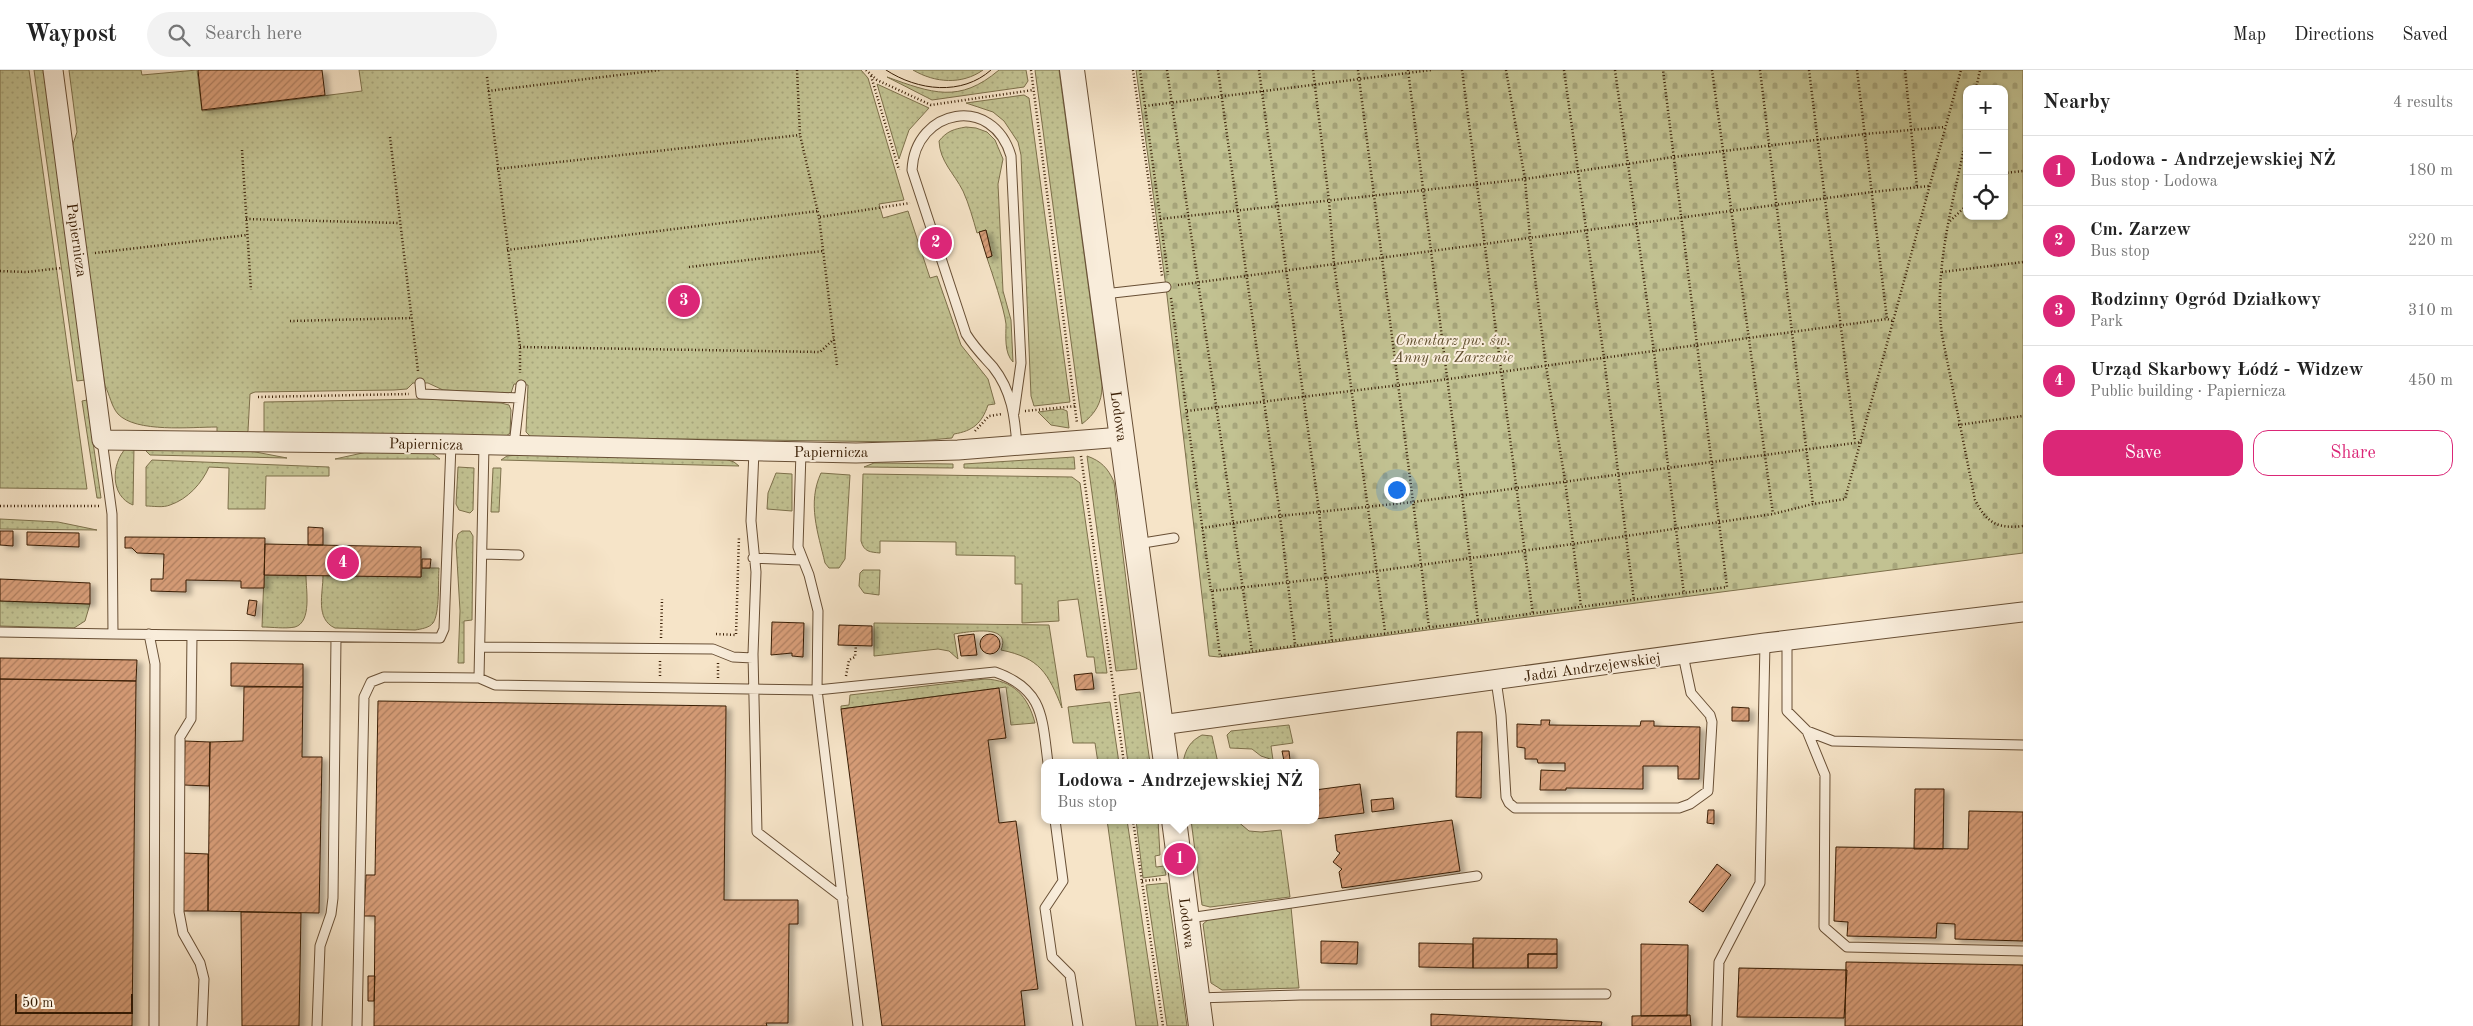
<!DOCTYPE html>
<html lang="en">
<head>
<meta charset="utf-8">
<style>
  :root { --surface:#fff; --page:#f2f2f2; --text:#222; --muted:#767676; --line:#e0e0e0; --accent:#db2777 }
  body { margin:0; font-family:"Old Standard TT",serif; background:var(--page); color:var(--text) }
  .controls { position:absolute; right:15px; top:15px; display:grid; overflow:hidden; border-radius:10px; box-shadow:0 1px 4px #0004 }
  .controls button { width:45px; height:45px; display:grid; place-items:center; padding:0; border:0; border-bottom:1px solid var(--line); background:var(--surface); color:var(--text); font:25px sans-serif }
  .scale { position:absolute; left:15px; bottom:12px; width:118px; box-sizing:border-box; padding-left:5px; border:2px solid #381d04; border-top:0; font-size:14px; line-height:18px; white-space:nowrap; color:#381d04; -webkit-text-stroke:4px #f9eddb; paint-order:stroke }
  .you { position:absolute; left:1396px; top:419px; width:18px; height:18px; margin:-12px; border:4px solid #fff; border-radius:50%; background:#1a73e8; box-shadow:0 0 0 8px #1a73e833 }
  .badge { display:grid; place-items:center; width:32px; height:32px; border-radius:50%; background:var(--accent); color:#fff; font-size:16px; font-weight:700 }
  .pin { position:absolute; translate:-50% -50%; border:2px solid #fff; box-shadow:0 1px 5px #0006 }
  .popup { position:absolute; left:1041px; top:689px; width:278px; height:65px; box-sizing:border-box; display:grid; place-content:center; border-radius:10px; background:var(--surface); filter:drop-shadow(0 1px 4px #0005); font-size:16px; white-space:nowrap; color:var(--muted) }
  .popup b { font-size:19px; color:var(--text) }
  .popup::after { content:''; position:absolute; left:50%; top:100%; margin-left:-10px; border:10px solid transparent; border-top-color:var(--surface) }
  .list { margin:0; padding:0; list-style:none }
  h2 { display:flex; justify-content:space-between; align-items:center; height:65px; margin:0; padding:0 20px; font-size:21px }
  h2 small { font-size:16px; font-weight:400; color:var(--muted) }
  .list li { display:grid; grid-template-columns:32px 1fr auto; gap:15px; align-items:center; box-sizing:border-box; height:70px; padding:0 20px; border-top:1px solid var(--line) }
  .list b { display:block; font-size:19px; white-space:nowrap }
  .list p { margin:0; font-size:16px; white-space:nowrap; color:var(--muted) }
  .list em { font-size:16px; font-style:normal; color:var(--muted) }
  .actions { display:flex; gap:10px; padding:15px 20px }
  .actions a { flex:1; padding:11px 0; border:1px solid var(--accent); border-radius:15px; text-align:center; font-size:18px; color:var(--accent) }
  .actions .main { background:var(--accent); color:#fff }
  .icon { flex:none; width:28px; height:28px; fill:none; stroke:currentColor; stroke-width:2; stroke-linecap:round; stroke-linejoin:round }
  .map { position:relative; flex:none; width:2023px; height:956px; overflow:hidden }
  header { display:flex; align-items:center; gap:30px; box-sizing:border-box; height:70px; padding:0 25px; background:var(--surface); border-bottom:1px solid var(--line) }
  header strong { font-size:24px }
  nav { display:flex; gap:28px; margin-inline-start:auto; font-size:18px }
  .search { width:350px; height:45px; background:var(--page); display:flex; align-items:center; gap:12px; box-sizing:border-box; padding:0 18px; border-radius:28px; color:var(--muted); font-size:19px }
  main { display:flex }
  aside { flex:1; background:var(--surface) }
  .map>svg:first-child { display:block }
</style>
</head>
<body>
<header>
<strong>Waypost</strong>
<div class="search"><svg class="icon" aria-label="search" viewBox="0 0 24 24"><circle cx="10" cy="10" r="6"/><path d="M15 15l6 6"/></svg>Search here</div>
<nav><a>Map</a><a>Directions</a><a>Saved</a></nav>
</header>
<main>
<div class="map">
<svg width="2023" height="956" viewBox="0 0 2023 956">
  <defs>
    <pattern id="grass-dots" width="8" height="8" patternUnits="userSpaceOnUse" patternTransform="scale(1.25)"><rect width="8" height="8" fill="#c2c292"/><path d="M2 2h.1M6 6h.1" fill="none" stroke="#a7a67c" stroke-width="1.8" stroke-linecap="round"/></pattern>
    <pattern id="cemetery-stones" width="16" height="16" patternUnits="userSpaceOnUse" patternTransform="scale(1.25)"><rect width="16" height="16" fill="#c2c292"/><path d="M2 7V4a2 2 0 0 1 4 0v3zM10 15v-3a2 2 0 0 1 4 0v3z" fill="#a7a67c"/></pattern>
    <pattern id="building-hatch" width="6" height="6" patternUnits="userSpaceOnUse" patternTransform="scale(1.25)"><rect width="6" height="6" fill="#d79d78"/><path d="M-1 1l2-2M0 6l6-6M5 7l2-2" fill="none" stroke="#af7f60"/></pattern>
    <filter id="shadow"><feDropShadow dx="5.5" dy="3" stdDeviation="2.5" flood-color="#0004"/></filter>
  </defs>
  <rect width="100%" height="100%" fill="#f6e4c8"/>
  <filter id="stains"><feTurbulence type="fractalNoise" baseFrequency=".004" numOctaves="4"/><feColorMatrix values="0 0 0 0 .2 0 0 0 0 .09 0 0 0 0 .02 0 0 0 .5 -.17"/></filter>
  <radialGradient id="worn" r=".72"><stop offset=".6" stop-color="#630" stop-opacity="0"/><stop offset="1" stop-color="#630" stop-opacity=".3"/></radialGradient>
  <path fill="url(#grass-dots)" stroke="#7d704b" d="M0 0H29L87 419 0 418Z
    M34 0H44L85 310 77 311Z
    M69 0H141L142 5 197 0 202 41 362 21 359 0H861L868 8 904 130 879 134 883 148 908 141 930 208 937 206 961 275 988 309 995 334 988 335C982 353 973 361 954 364L952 368 907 372 531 367 526 362 528 315 514 314 511 323 443 320 428 313H413L407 319 394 320 255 322 250 324 248 361 246 363H217V357C191 357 136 363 118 344 111 336 110 325 105 316L71 80 77 62Z
    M913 0H983C962 15 935 13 913 0Z
    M999 0H1026L1028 11 1024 17 932 30 887 7C932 23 959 34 999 0Z
    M1035 0H1059L1102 316C1102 333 1095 344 1082 354Z
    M877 14 929 38 909 60 899 89Z
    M1024 25 1029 28 1070 332 1034 336 1031 326 1021 85 1018 72 1004 51 993 42 966 33Z
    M966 57 976 58 987 62 995 70 1003 89 998 114 1003 221 1011 250 1013 292C1004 283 1006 266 1006 254 1004 238 992 203 987 188L992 186 986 160 977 163C973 149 969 134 963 121 954 103 940 92 939 71 947 61 954 59 966 57Z
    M427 329 501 333 509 335 511 340 510 363 505 367 264 362V332Z
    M87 330 101 428H97L82 331Z
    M1062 339 1067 341 1069 358 1051 355 1038 342Z
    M134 377 133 435C110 426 111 394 126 378Z
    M146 378 245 380 287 388 150 385 146 381Z
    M367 382H430L440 389H335Z
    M517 385 725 389 734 392 739 396 501 390 507 386Z
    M1087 386C1101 391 1108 398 1114 412L1137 599 1116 601Z
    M1074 387 1075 399 964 398V394Z
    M152 390 329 397V406H266L265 439H228L229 398 209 397C202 413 188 429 170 435 163 438 153 436 146 436V397Z
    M874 393H882L953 394V398L864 397Z
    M458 397 474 398 473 440 470 443 459 440 456 434Z
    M493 398H501L499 442H491Z
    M776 403 792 404V441L767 439 768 423Z
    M821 403 850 405 845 489 839 498H829L825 493C818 463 807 433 821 403Z
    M863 404 1072 407 1080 413 1107 603H1096L1094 587H1087L1078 529 1058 531 1059 551 1022 553V514H1015V486L956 485V472L880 471V483C870 482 864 482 861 471Z
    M0 449 58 452 97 460 0 459Z
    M462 461H470L473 466 472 550 464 551V593H458L460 541 456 473 458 464Z
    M422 498H439C438 510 440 543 433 553 429 558 421 559 415 560L335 558C315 549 323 524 323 505L421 507Z
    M863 500H880L879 525 864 523 859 516 860 503Z
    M264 505 306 506C306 520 312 552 295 557 285 559 272 557 262 557Z
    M0 531 90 534 85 551 74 558 0 556Z
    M874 553 1049 555 1062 638C1048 603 1040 588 1001 580 1012 553 968 562 954 564L958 589 949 581 938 579 874 586Z
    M985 609C1013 610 1028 626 1035 653L1011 655 1006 617 841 639V636L849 635 850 625Z
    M1140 622 1150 693H1128L1119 625Z
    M1110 632 1119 693H1098L1095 673H1073L1068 637Z
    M1289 655 1293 673 1271 676 1273 690 1261 686 1252 679 1230 678 1227 665 1231 661Z
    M1202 665 1212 666 1218 693H1183C1185 680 1190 671 1202 665Z
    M1107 750H1127L1158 956H1136Z
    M1136 750H1158L1160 785 1155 786 1156 797 1164 796 1166 805 1143 808Z
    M1191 750H1236L1249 761 1261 762 1281 760 1290 827 1210 837 1202 835Z
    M1167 813 1168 823 1187 956H1167L1146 815Z
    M1291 837 1299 918 1222 920 1211 913 1203 854 1209 849Z"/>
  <path fill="url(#cemetery-stones)" stroke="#7d704b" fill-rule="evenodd" d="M1136 0H2023V483L1219 587 1209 586 1166 217ZM1967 19H2004V146H1967Z"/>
  <path fill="url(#building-hatch)" stroke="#381d04" filter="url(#shadow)" d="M198 0H322L325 25 202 40Z
    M986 160 992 186 987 188 979 162Z
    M308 457 323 458V475H308Z
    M0 461H13V476L0 475Z
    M27 462 79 463V477L27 475Z
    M125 467 265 468 264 518H241V511L186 510V522L151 521V509H163L164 484 137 483 132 478H125Z
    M265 474 421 477V507L264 505Z
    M422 489H431L430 498H422Z
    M0 509 90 513V534L0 531Z
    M249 530 257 531 255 546 247 544Z
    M772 552 804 553 803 587 792 586V583L771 585Z
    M839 555 872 556V576L838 575Z
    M980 574a10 10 0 1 1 20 0a10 10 0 1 1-20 0Z
    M974 564 977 585 961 586 958 566Z
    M0 588 137 590 136 611 0 609Z
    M231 593 303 594V617L231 616Z
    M1092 603 1094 619 1076 620 1074 605Z
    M0 609 136 611 132 956H0Z
    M244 617H303L302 687H322L319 843 208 841 210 672 243 671Z
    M999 618 1006 668 988 670 999 753 1016 751 1038 919 1021 921 1025 956H882L841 639Z
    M378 631 726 636 724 830H798V854H789L788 953H766L767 956H374L375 846H364L366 805H375Z
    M1732 637 1749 638V651H1732Z
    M1541 650H1550L1549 655 1640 656 1641 651H1654V656L1700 657 1699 709H1678V696H1643V719L1566 718V720H1540L1541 700 1565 701V693H1538L1537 689H1525V678L1517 677V654L1541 655Z
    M1457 662H1482L1481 728 1456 727Z
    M185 671 210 672 209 716 184 715Z
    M1282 681H1289L1290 690 1284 691Z
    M1360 714 1364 743 1315 749V720Z
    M1915 719H1944L1943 779H1914Z
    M1393 728 1394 739 1372 742 1371 730Z
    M1708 740H1714V754L1707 753Z
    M1969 741 2023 742V871L1955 869V854L1937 853 1936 868 1847 866 1848 852 1834 851 1836 777 1968 779Z
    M1452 750 1460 801 1342 818 1339 802 1342 799 1333 792 1340 783 1337 781 1335 765Z
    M183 783 208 784V841H183Z
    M1717 794 1731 805 1703 842 1689 832Z
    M241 842 301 843 299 956H242Z
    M1473 868 1557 869V884H1528V898H1473Z
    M1321 871 1358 872 1357 894 1321 893Z
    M1419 873 1473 874V898L1419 897Z
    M1641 874 1688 875 1687 946H1641Z
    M1528 884H1557V898H1528Z
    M1846 892 2023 895V956H1845Z
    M1739 898 1847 900 1844 948 1737 947Z
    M368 906H375L374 931H368Z
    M1431 944 1602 952 1601 956H1431Z
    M1690 945 1691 956H1632V946Z"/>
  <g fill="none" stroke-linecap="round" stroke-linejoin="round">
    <defs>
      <path id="service" d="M1104 224 1166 217
        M420 313 421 324 519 328
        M1014 343 1021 293 1011 86C993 24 915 38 912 100L966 264C974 277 983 286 993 297 1012 321 1015 347 1017 377
        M514 375 521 315
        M754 381 751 451 756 502 753 584 757 762 843 828
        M801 382 798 477 809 505 818 541 817 620 858 956
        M1137 474 1174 468
        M482 484 519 485
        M753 488 801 490
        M0 562 113 564 112 444 102 370
        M113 564 440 568 444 559 451 374
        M149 564 155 594 154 956
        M192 565 191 649 180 667 179 842 183 863 200 893 204 909 202 956
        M1787 571V641L1807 661 1825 705 1824 857 1847 877 2023 881
        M481 577 713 579 733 587 753 588
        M479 608 495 615 817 620 995 602C1044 619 1042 648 1048 693
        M1496 610 1501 645 1506 727 1509 733 1515 738H1679L1690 734 1708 721 1712 652 1710 645 1691 623 1683 585
        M1807 661 1833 671 2023 675
        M1055 750 1063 811 1045 838 1052 887 1070 905 1078 956
        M1189 848 1477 806
        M1197 928 1300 925 1606 924
        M317 956 320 876 331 844 333 828 336 568
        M357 956 364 627 371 612 384 607 479 608 484 375
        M1717 956 1719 892 1760 813 1765 573"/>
      <path id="minor" d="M53 0 102 370 451 374 856 383 958 380 1122 367
        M1161 655 1765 573 2023 542"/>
      <path id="tertiary" d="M1072 0 1166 693
        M1174 750 1201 956"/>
    </defs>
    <use href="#service" stroke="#684f35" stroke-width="11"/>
    <use href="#minor" stroke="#684f35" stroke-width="21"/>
    <use href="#tertiary" stroke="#684f35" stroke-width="26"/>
    <path stroke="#381d04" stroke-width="2.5" stroke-dasharray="1 2.5" stroke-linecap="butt" d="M797 0 800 65 819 147 837 295
      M866 0 877 10 931 35 1033 20
      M1031 0 1077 353
      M1133 0 1162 206
      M1140 0 1168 205
      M1167 0 1252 581
      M1218 0 1280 446 1295 574
      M1259 0 1319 441 1332 571
      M1313 0 1329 131 1334 194 1385 561
      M1358 0 1429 557
      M1408 0 1478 551
      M1462 0 1533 545
      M1506 0 1525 109 1530 168 1546 296 1565 410 1581 537
      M1564 0 1604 288 1634 531
      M1615 0 1654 282 1684 524
      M1712 0 1773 444
      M1760 0 1813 434
      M1809 0 1855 371
      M1857 0 1887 249
      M1905 0 1917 117
      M871 6 899 100
      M487 7 520 277V303
      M1976 19 1980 0
      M488 21 660 0
      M1145 36 1431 0
      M1967 64C1954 129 1933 199 1942 265L1975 430C1987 453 1997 459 2023 456
      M390 67 418 301
      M242 80 251 220
      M497 99 800 65
      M2004 103 2023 101
      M820 147 910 133
      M246 149 400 153
      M1160 149 1525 109 1674 87 1865 64 1945 57
      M1950 151 1967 135
      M507 180 818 141
      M95 183 247 165
      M689 197 823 181
      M0 201 26 202 62 198
      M1942 202 2023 192
      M1178 215 1872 122 1929 116
      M1171 228 1211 521 1326 508 1573 474 1773 444 1813 434 1845 429 1961 0
      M290 251 412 248
      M520 277 820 282 834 269
      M258 327 409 324
      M1025 341 1076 336
      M1187 341 1449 309 1887 249 1893 251
      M1958 355 2023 346
      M975 361 989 346 1002 344
      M1081 386 1124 693
      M0 436H100
      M1202 458 1280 446 1413 432 1862 372
      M1212 521 1220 586 1727 517 1663 0
      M716 564 736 565 739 466
      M661 568 662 529
      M660 606V591
      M846 606 849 590 855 587 856 575
      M718 608V593
      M1133 750 1163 956
      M1142 811 1162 809"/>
    <use href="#service" stroke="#f9eddb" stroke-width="9"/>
    <use href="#minor" stroke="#f9eddb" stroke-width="19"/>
    <use href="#tertiary" stroke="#f9eddb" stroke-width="24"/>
    <path stroke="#381d04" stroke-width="1" d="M886 0C918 21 962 26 991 0"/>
  </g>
  <g text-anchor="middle" stroke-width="4" stroke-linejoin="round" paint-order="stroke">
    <g font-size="15" fill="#381d04" stroke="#f9eddb">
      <text transform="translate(77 170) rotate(82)" y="5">Papiernicza</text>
      <text transform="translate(1119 346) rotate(82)" y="5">Lodowa</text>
      <text transform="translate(426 374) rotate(1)" y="5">Papiernicza</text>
      <text x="831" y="387">Papiernicza</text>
      <text transform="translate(1592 597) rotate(-8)" y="5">Jadzi Andrzejewskiej</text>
      <text transform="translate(1187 853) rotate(83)" y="5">Lodowa</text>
    </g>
    <g font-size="15" font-style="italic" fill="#614f2f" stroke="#f9eddb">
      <text x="1453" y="275">Cmentarz pw. św.<tspan x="1453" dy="17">Anny na Zarzewie</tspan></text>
    </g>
  </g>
  <rect width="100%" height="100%" filter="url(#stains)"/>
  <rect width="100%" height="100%" fill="url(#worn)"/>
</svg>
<div class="controls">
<button>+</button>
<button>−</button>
<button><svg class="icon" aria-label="locate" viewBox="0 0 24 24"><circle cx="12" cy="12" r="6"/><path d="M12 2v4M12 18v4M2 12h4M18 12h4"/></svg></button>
</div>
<div class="scale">50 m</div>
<div class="you"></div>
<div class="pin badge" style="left:1180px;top:789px">1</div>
<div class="popup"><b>Lodowa - Andrzejewskiej NŻ</b>Bus stop</div>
<div class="pin badge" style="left:936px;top:173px">2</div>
<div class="pin badge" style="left:684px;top:231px">3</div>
<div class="pin badge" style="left:343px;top:493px">4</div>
</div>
<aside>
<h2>Nearby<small>4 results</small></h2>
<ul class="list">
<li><span class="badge">1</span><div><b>Lodowa - Andrzejewskiej NŻ</b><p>Bus stop · Lodowa</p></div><em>180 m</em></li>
<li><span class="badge">2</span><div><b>Cm. Zarzew</b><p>Bus stop</p></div><em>220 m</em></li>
<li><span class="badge">3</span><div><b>Rodzinny Ogród Działkowy</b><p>Park</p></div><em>310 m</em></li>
<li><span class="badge">4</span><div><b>Urząd Skarbowy Łódź - Widzew</b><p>Public building · Papiernicza</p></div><em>450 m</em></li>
</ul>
<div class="actions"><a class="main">Save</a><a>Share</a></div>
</aside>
</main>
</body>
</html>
